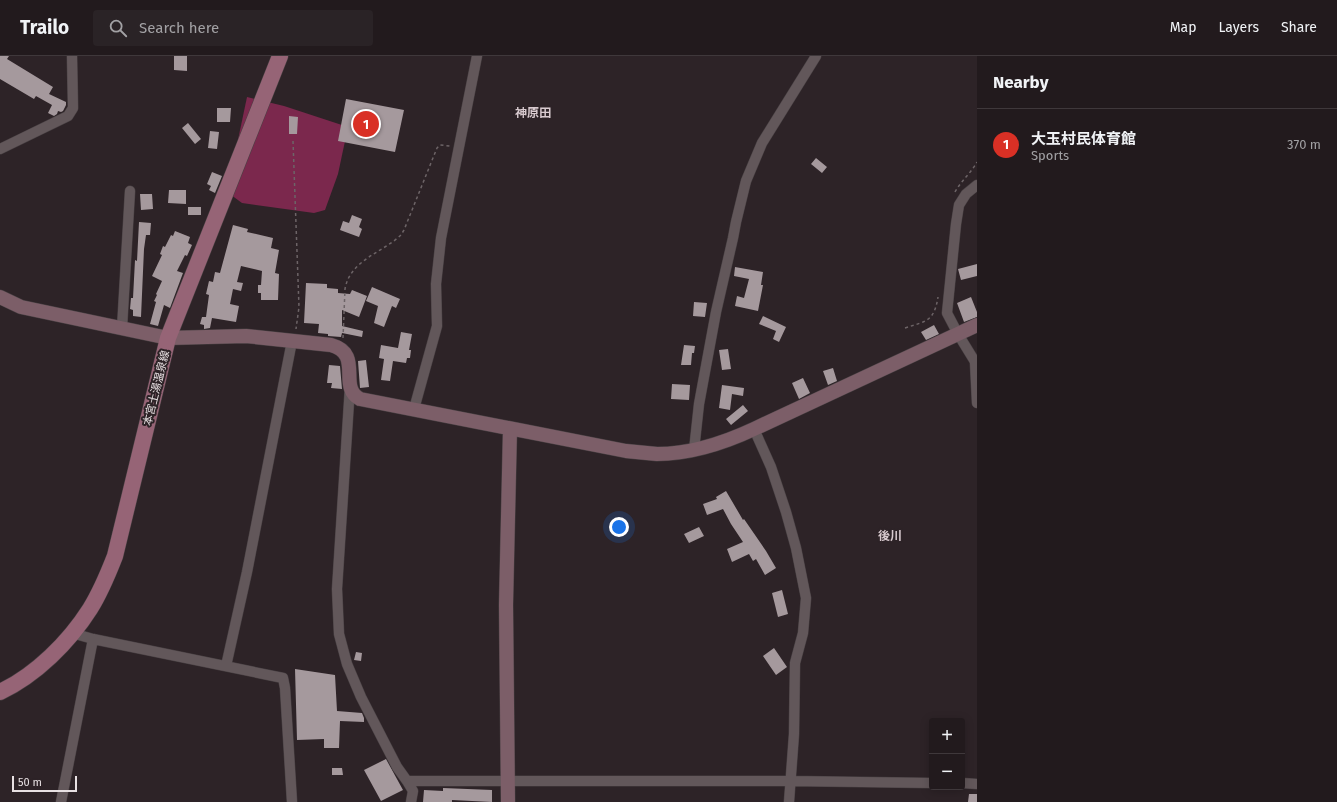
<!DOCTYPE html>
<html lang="en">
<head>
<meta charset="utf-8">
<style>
  :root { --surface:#221a1d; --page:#2a2326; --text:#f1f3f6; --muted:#a2a1a4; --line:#3f383b; --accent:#d93025 }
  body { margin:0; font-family:"Fira Sans","Noto Sans JP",sans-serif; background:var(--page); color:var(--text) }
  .controls { position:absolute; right:12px; bottom:12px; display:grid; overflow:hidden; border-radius:4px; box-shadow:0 2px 10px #0003 }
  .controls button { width:36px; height:36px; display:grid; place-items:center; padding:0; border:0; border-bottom:1px solid var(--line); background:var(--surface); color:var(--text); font:20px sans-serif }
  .scale { position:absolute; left:12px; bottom:10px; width:65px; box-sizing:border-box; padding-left:4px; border:2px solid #e8e1e3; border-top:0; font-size:11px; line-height:14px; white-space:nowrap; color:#e8e1e3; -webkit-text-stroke:3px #2d2327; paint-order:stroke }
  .you { position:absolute; left:619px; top:471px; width:14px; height:14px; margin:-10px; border:3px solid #fff; border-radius:50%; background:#1a73e8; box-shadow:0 0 0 6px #1a73e833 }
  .badge { display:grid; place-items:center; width:26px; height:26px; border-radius:50%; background:var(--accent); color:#fff; font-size:13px; font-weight:700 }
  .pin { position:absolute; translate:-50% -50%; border:2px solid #fff; box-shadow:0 1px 4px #0006 }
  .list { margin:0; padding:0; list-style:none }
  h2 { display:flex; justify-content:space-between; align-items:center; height:52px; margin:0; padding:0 16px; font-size:17px }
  h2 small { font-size:13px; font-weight:400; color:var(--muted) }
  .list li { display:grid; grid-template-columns:26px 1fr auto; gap:12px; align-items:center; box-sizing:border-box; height:72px; padding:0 16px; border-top:1px solid var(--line) }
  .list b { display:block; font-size:15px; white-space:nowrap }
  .list p { margin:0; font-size:13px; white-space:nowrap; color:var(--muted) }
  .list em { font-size:13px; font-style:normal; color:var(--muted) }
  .icon { flex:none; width:22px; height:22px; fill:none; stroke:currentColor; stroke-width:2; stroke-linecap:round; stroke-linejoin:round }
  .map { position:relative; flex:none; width:977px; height:746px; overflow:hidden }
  header { display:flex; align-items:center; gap:24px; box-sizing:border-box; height:56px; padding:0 20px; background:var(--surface); border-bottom:1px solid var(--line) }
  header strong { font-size:19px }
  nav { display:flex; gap:22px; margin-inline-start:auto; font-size:14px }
  .search { width:280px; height:36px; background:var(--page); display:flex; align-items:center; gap:10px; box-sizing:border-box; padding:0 14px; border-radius:4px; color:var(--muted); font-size:15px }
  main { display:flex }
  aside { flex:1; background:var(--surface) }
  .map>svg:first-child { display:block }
</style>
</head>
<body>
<header>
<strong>Trailo</strong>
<div class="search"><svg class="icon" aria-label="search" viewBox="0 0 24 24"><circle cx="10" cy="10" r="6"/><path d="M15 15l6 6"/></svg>Search here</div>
<nav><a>Map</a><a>Layers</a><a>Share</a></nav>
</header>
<main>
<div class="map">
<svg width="977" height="746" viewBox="0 0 977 746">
  <rect width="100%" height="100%" fill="#2d2327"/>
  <path fill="#7b284d" d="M247 41 284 50 348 71 338 118 325 154 314 157 242 147 227 136Z"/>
  <path fill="#a5999d" d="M0 0H9L7 3 53 31 49 38 66 46V49L63 55 61 56 58 55 57 58 54 60 48 57 52 49 36 40 34 43 0 23Z
    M174 0H187V15L174 14Z
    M346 43 404 54 395 96 338 85Z
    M217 52H231L230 66H217Z
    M289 60 298 61 297 78H289Z
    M188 67 201 83 195 88 182 72Z
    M210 75 219 76 217 93 208 92Z
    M816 102 827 111 822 117 811 108Z
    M212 116 222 120 215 137 209 134 211 130 207 128Z
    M169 134H186V148L168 147Z
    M140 138H152L153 153 141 154Z
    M188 151H201V159H188Z
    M352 159 362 163 359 171 362 173 359 181 340 174 343 165 349 167Z
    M139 166 151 167 150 179H146L144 193 141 261 133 260V254L130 253 131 242H133L135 204 137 205Z
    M233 169 248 173 247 176 273 182 271 192 279 194 275 217 279 218 278 244H261V237H258V229H261L262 215 241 210 237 226 243 227 241 235 233 233 230 248 239 250 236 266 212 262 210 272 204 273V269L200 268 202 261H206L209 239 206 238 209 225 213 226 215 216 220 217Z
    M175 175 190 181 188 187 192 189 187 200 185 199 177 215 183 217 170 252 164 249 158 270 150 268 156 246 154 245 157 239 156 238 162 225 152 220 162 199 160 198 163 190 165 191 171 179 173 180Z
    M977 208V220L961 224 958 213Z
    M735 211 763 216 761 229H763L758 255 735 250 737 240 744 242 749 223 734 220Z
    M306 227 327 228V232L338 233V237L350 238 352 234 367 240 359 261 342 254V270L363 275 362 281 342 277 341 281 328 280V278L318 277 319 268 304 267Z
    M372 231 400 243 396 252 392 250 384 271 374 267 378 250 366 245Z
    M971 241 977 256V261L964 266 957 247Z
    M694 246 707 247 705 261 693 260Z
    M763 260 786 271 779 286 773 283 776 275 759 268Z
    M934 269 939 278 926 284 921 276Z
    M401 276 412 278 409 294H411L410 302H407L406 307 393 305 390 325 381 324 384 303 379 302 381 289 398 292Z
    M684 289 695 290 694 297H692L691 309H681Z
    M728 293 731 313 722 314 719 294Z
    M366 304 369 331 360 332 358 305Z
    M329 309 340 310 342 333 331 332 332 327H327Z
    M833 312 837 325 828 329 823 315Z
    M803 322 810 337 799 343 792 327Z
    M672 328 690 329 689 344 671 343Z
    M722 329 744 332 743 340 732 338 730 354 719 352Z
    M743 349 748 355 731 369 726 363Z
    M726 435 743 464 744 463 766 495 776 512 765 519 756 503 753 505 749 498 732 506 727 493 743 486 731 468 723 453 707 459 703 448 717 443 716 441Z
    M699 471 704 480 689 487 684 478Z
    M782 534 788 558 778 561 772 537Z
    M774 592 787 611 776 619 763 600Z
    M356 596 362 597 361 605 354 604Z
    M295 613 335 619 337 655 362 657 364 662V666L340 665 339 692H324V683L297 684Z
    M386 703 403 734 381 745 364 714Z
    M332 712H342L343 719H332Z
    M443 732 492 734V746L452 744V746H423L424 734 443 735Z
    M969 738H977V746H968Z"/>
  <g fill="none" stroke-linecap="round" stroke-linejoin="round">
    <defs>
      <path id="street" d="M0 93 68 60 73 52 72 0
        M977 129 966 138 959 149 956 168 947 257 958 278 977 309
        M122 272 130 135
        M975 307 977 347
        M350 330 337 533 339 578 347 608 361 641 397 711 407 725 413 735 411 746
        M414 353 437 270 436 228 441 182 477 0
        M754 373 771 411 786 456 796 492 806 542 803 577 795 607 794 678 789 746
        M694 394 699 348 716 256 733 182 736 166 746 125 762 87 816 0
        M72 577 93 583 283 622 285 632 292 746
        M226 610 247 516 292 285
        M407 725H790L932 727
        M962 727 977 728
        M61 746 93 583"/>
      <path id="secondary" d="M0 241 21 251 168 282 246 280 331 289C364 298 337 331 360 343L626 395C636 396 647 397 657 398 691 398 724 387 754 373L977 269
        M508 746 506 549 510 373"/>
      <path id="primary" d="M0 636C36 619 69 586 90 553 100 537 108 518 115 500L168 282 280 0"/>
    </defs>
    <use href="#street" stroke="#484043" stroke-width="11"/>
    <use href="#secondary" stroke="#484043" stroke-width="15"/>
    <use href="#primary" stroke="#484043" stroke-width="17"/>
    <path stroke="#6d6467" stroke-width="1.5" stroke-dasharray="3 3" stroke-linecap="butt" d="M293 85 299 251 296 273
      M955 136C961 125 971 117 977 106
      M905 272C926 265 934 266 938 241
      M343 282 345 233C350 204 382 197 401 179L404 174 437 92 440 89 450 90"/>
    <use href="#street" stroke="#62575a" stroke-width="10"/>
    <use href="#secondary" stroke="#7c5e68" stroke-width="14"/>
    <use href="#primary" stroke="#966476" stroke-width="16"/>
  </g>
  <g text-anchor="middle" stroke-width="4" stroke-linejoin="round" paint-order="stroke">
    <g font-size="11" fill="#e8e1e3" stroke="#2d2327">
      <text transform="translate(156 332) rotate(-76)" y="4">本宮土湯温泉線</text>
    </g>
    <g font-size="12" font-weight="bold" fill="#d8cacf" stroke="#2d2327">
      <text x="533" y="61">神原田</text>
      <text x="890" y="484">後川</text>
    </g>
  </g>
</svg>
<div class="controls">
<button>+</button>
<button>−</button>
</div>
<div class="scale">50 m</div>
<div class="you"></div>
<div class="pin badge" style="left:366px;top:68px">1</div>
</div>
<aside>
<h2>Nearby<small></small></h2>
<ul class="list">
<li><span class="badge">1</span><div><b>大玉村民体育館</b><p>Sports</p></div><em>370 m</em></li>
</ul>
</aside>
</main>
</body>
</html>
